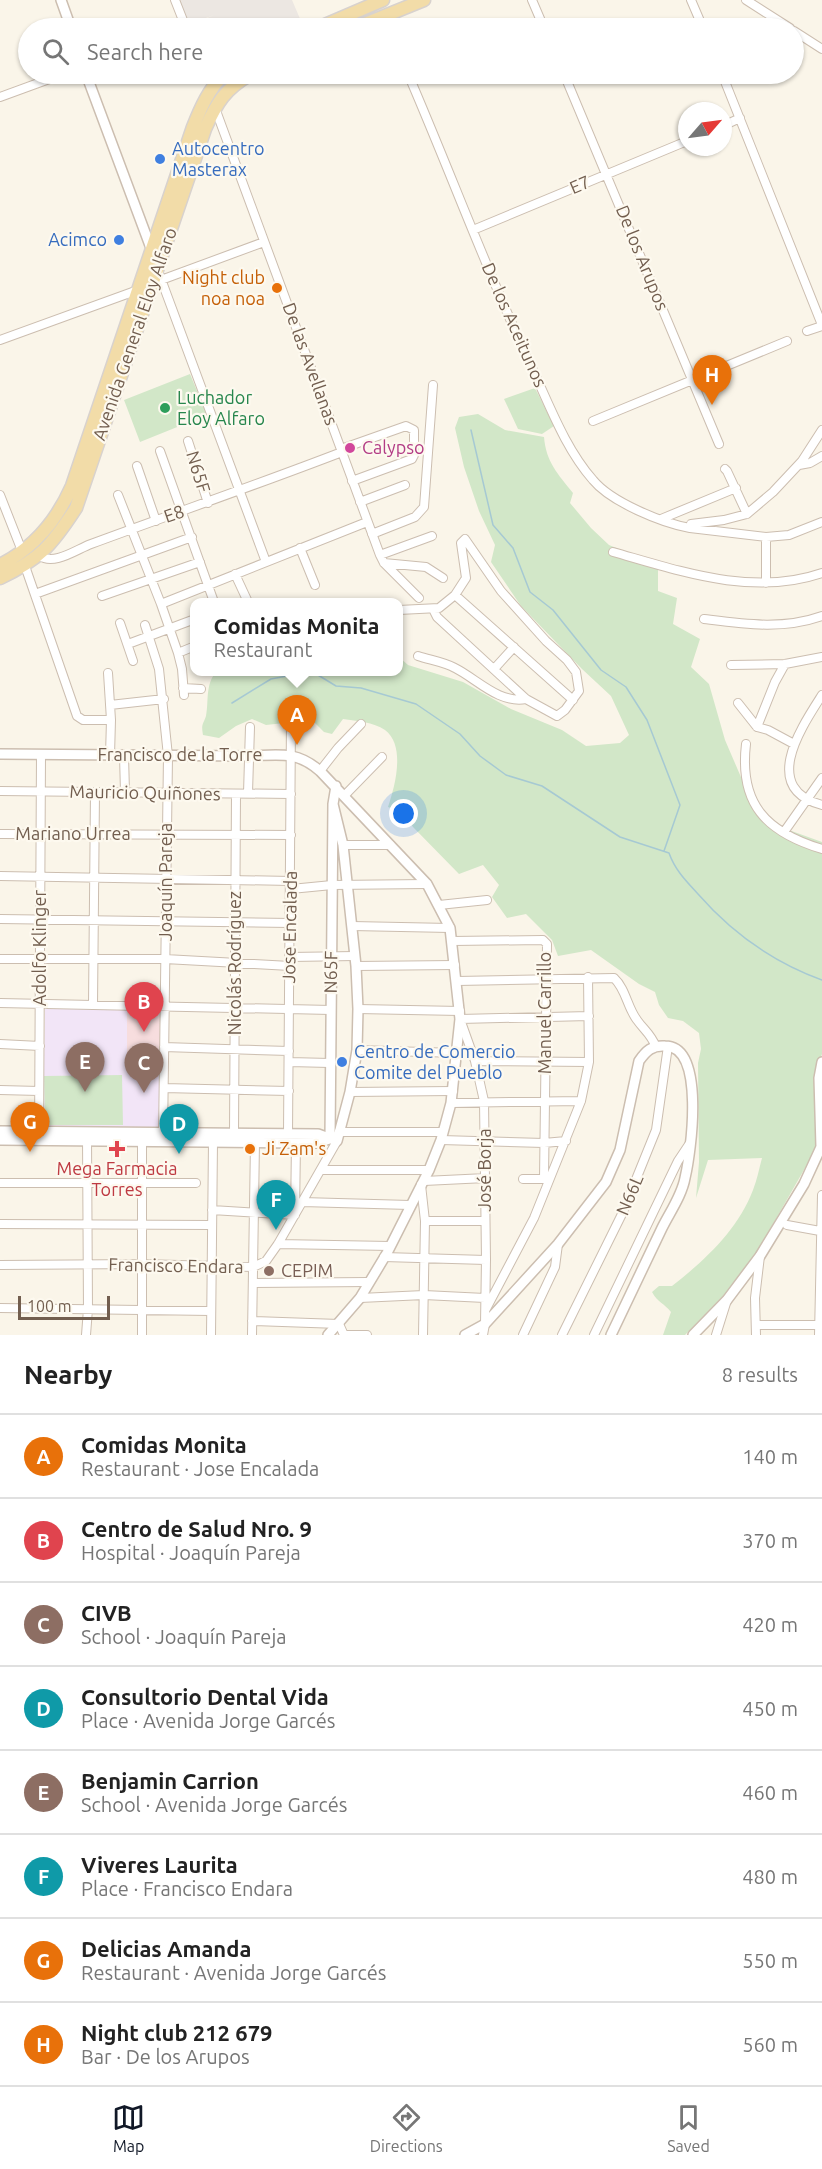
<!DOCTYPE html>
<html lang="en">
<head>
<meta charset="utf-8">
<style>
  :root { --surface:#fff; --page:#f2f2f2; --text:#222; --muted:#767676; --line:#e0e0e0; --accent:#111827 }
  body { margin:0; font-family:Ubuntu,sans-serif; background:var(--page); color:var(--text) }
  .compass { position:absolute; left:678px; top:102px; width:54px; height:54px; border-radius:50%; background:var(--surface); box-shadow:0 2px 4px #0004; rotate:62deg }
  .scale { position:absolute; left:18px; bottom:15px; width:92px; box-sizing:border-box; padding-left:6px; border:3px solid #725e4f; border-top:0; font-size:16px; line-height:21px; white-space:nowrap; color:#725e4f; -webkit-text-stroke:4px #fdf9ef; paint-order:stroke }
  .you { position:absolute; left:404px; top:814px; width:21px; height:21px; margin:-15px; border:4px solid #fff; border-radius:50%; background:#1a73e8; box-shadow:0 0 0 9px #1a73e833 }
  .badge { display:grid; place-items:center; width:39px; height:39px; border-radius:50%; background:var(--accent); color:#fff; font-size:20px; font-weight:700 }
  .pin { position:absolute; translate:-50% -50px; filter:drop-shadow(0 2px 3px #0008) }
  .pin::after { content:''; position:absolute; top:32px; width:21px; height:18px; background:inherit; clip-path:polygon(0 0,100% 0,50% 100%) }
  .popup { position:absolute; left:190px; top:598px; width:213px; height:78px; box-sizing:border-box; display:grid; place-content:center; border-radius:12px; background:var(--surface); filter:drop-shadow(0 2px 4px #0005); font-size:20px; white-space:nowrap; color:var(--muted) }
  .popup b { font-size:22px; color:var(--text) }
  .popup::after { content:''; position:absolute; left:50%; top:100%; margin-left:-12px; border:12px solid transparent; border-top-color:var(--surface) }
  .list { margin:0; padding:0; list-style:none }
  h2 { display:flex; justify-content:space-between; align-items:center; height:78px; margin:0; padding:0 24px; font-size:26px }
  h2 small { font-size:20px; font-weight:400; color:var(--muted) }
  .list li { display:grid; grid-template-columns:39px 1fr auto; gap:18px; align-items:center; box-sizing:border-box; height:84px; padding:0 24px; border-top:2px solid var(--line) }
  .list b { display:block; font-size:22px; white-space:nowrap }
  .list p { margin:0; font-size:20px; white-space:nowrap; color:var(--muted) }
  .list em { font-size:20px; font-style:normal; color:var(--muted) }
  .icon { flex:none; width:33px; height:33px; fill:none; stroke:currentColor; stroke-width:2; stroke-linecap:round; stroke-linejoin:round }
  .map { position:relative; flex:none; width:822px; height:1335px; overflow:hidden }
  .search { position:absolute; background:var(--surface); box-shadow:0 2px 4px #0004; left:18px; right:18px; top:18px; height:66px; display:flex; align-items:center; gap:15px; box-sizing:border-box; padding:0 21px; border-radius:33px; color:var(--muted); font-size:22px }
  .sheet { height:750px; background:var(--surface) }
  nav { display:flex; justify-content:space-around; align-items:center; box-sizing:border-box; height:84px; border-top:2px solid var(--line); background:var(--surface); font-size:16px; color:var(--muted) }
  nav a { display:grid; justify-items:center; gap:3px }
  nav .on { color:var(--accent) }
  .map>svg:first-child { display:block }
</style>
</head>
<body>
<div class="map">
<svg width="822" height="1335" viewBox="0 0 822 1335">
  <rect width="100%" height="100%" fill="#faf5e9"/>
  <path fill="#ece7e2" d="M178 0H292L304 28H195L193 24 214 15 187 25Z"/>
  <path fill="#f2e5f7" d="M45 1007 127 1008 161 1056 160 1130 43 1128Z"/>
  <path fill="#f7ddde" d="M127 1008 161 1009V1056H127Z"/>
  <path fill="#d2e7c8" d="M190 374 207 415 140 442 124 400Z
    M535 388 554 426 542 434 518 429 504 399Z
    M478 414 505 430 544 437C546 462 558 474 573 493L570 503 591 528 609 545 658 565V591L677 598 673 624 700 639 691 667 709 684 725 740 753 805 786 829 822 842V1054L814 1076 817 1147 753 1259 723 1296 685 1335H663L671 1312C664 1303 658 1303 652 1292L659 1286H672C704 1261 738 1230 753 1190 757 1180 759 1169 762 1158L708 1160 696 1198 699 1162 698 1063 701 1049 699 1033 683 1021 668 1018 659 1005 655 992 639 984 591 950 558 956 552 940 526 914 507 918 492 897 499 885 483 865 459 874 413 827 404 813 388 807C395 786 406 746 385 730 373 722 357 721 343 719L332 734 324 732 312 720 266 725 252 719 236 726 219 738 203 735C201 724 203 725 206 716 209 701 205 685 216 672H399V657L408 665 463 682 511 709 562 730 586 746 620 743 629 735 611 696 582 669 521 606 491 562 495 545 479 511 464 467 455 428 459 417Z
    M122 1075 123 1125H45L44 1076Z"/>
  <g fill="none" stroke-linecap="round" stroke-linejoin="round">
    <path stroke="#a6c9d3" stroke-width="1.5" d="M471 430 493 525 513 548 530 592 553 610 601 670 626 687 647 720 680 805 664 851
      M313 672 336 686 361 688 416 704 460 734 480 756 506 775 542 786 620 837 669 853C675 870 686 881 698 894 733 934 772 962 822 980
      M232 703 271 679 308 672"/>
    <defs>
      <path id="minor" d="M175 0 186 28
        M532 0 544 28
        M691 0 703 28
        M746 0 790 28
        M385 15 390 28
        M794 31 822 49
        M207 74 213 85
        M408 74C450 171 487 272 532 368 550 406 565 448 593 480 611 502 662 523 690 528L766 537 789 535 822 522
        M564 74 719 444
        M722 74 822 325
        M0 97 63 74
        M215 108 380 555 384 563 419 598
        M723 126 740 118
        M473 230 687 141
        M158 271 266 562
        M161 280 264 242
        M807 331 822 326
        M0 340 138 290
        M593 421 787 341
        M188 441 208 503
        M341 449 406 426 414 430V455L412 459 352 481
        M160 451 214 602
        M799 465 810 463 822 456
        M137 466 156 521
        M725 469 727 471 747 514
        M0 495 22 551
        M118 495 161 604 178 653 182 669 184 695
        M360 502 405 485
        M661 519 736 488
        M691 524 724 520 747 514 773 492 802 461 822 430
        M372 534 415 517 424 507 433 385
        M300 548 315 585
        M613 552C680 571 753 597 822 573
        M380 555 432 536
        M40 556C54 566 77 549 91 544 175 513 259 484 342 452
        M384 563 426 567 443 578
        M25 566 77 716 83 720H111
        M235 574 248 602
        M766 583V537
        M35 594 192 537
        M455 595 573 700
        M102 596 200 562
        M161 604 367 522
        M399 610 439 608 455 595 466 578 461 543 465 539 501 591 546 641 567 660 576 672 579 691 565 710 557 716 526 699 437 617 433 609
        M704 619C744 624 783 630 822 616
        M120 623 133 661
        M145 625 159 669 168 756 163 1137
        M128 644 195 619
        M178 653 195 646
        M418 656C430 660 444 662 455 668 477 679 499 704 526 699
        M731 665 785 664 822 657
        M494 669 514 647
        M108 673 111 720 110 755
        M183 688 201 689
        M822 695C801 728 760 788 822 805
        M738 703 757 727 768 730 794 744
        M110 705 164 699
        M757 727 775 682 785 664
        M746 744C739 804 766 832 822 849
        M124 756 125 792
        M320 771 338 748 361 724
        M0 791 291 794
        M248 793 250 727
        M345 795 382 757
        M784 832 822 778
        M0 834 291 835
        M343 845H390
        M0 876 291 881
        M291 889 332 885 427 884
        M439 905 487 900
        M0 919 291 923
        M352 926 450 928
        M452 941 543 940 547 944 544 1179
        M290 957 355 956
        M0 959H165L290 966
        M356 966 455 965
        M457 981 614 978C626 989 627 1007 637 1020 644 1030 651 1034 656 1047
        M0 1003 331 1010
        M93 1005 95 792
        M358 1009 460 1011
        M0 1044 40 1046
        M164 1047 289 1051
        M357 1050 457 1053
        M475 1061 589 1062
        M289 1062 330 1063
        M164 1088 289 1091
        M0 1090 39 1091
        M350 1092 453 1091
        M451 1103 581 1101
        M339 1132H442
        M234 1133 236 794
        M288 1134 291 720
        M39 1137 41 755
        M441 1140 544 1143 566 1141
        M142 1142V1335
        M321 1170H429
        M523 1179H548
        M424 1181 486 1178
        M0 1183H196
        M421 1185 425 1221 423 1335
        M302 1202 410 1205
        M212 1210 295 1215 296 1143
        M425 1221H485
        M0 1224 211 1225
        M787 1225 820 1231
        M278 1244 390 1246
        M384 1257 486 1260
        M0 1265 142 1264 253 1267 266 1261 278 1244 337 1141
        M253 1283 368 1282
        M360 1298 424 1295 485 1298
        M0 1308 211 1311
        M486 1309 534 1218 581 1101 589 1062 588 977
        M252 1321 339 1324 344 1335
        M756 1325H822
        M86 1335 88 1309 87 1137
        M211 1335 213 1142
        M252 1335 255 1142
        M344 1335H367
        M483 1335 485 1324 486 1260 484 1101 475 1061 460 1019 589 1016
        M523 1335 555 1267 558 1244
        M562 1335 622 1214 656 1130 668 1046
        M594 1335 678 1161 690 1143
        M716 1335 727 1300
        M756 1335 755 1298 760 1256
        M819 1335 822 1195"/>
      <path id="tertiary" d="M61 0 71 28
        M86 74 152 251
        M0 754 248 756C278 755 296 750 320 771L427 884 450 928 460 1019 451 1103 441 1140 429 1170 387 1253 360 1298 328 1335
        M0 1131 318 1134 337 1141 350 1092 357 1050 358 1009 356 966 343 845 333 804
        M330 1139 333 804 336 786
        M0 1140 296 1143H316L330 1139
        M465 1335 485 1324 558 1244 606 1182 620 1150 639 1061C646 1051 652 1045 665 1046 706 1046 691 1152 685 1178 682 1195 670 1212 662 1228 645 1263 628 1299 611 1335
        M693 1335 727 1300 760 1256 804 1184 821 1147 819 1078 822 1062"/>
      <path id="primary" d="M318 28 383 0
        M355 28 424 0
        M0 565C34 548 57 520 72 486L193 127C201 107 209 89 224 74
        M0 578C40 559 52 545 76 508L205 129C217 102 225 89 251 74"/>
    </defs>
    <use href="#minor" stroke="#ccbeb0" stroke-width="10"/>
    <use href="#tertiary" stroke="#ccbeb0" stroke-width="12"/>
    <use href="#primary" stroke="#d8d2ce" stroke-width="15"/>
    <use href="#minor" stroke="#fff" stroke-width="8"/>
    <use href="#tertiary" stroke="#fff" stroke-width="9"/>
    <use href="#primary" stroke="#f2dca8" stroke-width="12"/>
  </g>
  <g fill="#3f7fe0" stroke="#fdf9ef" stroke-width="2">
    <circle cx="160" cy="159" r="6"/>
    <circle cx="119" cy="240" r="6"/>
    <circle cx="342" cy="1062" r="6"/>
  </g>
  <g fill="#e8710a" stroke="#fdf9ef" stroke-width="2">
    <circle cx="277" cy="288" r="6"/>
    <circle cx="250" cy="1149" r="6"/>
  </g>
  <circle fill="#2e9e5b" stroke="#fdf9ef" stroke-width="2" cx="165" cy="408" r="6"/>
  <circle fill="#d1479c" stroke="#fdf9ef" stroke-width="2" cx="350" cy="448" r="6"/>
  <path fill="#e0444e" stroke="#fdf9ef" stroke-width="2" d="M114 1140h6v6h6v6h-6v6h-6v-6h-6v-6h6z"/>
  <circle fill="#8d6e63" stroke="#fdf9ef" stroke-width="2" cx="269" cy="1271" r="6"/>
  <g text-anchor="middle" stroke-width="4.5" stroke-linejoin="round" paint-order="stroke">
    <g font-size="18" fill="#366cbe" stroke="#fdf9ef" text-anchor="start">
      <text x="172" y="155">Autocentro<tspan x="172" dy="21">Masterax</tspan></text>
      <text x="107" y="246" text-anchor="end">Acimco</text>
      <text x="354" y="1058">Centro de Comercio<tspan x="354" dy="21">Comite del Pueblo</tspan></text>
    </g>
    <g font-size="18" fill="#725e4f" stroke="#fdf9ef">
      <text transform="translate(580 185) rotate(-23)" y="6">E7</text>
      <text transform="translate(642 258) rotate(68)" y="6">De los Arupos</text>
      <text transform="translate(514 325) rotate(66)" y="6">De los Aceitunos</text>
      <text transform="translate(135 334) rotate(-71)" y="6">Avenida General Eloy Alfaro</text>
      <text transform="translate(310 364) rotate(70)" y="6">De las Avellanas</text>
      <text transform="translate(198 472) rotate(73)" y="6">N65F</text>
      <text transform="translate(174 514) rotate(-19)" y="6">E8</text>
      <text x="180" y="761">Francisco de la Torre</text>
      <text transform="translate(145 793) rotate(1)" y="6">Mauricio Quiñones</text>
      <text x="73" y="840">Mariano Urrea</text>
      <text transform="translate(166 882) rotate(-90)" y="6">Joaquín Pareja</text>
      <text transform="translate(290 927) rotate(-89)" y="6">Jose Encalada</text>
      <text transform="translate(40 948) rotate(-90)" y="6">Adolfo Klinger</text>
      <text transform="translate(235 963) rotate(-90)" y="6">Nicolás Rodríguez</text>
      <text transform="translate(331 972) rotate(-89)" y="6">N65F</text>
      <text transform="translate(545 1013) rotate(-90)" y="6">Manuel Carrillo</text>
      <text transform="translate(485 1170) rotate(-90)" y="6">José Borja</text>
      <text transform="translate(630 1195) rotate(-67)" y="6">N66L</text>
      <text transform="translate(176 1266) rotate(1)" y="6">Francisco Endara</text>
    </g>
    <g font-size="18" fill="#c56008" stroke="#fdf9ef" text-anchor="end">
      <text x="265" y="284">Night club<tspan x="265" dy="21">noa noa</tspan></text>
      <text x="262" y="1155" text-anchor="start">Ji Zam's</text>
    </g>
    <g font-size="18" fill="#27864d" stroke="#fdf9ef" text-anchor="start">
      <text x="177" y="404">Luchador<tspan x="177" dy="21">Eloy Alfaro</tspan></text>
    </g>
    <g font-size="18" fill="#b23c85" stroke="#fdf9ef" text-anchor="start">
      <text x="362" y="454">Calypso</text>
    </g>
    <g font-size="18" fill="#be3a42" stroke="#fdf9ef">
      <text x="117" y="1175">Mega Farmacia<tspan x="117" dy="21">Torres</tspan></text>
    </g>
    <g font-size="18" fill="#785e54" stroke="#fdf9ef" text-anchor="start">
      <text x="281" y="1277">CEPIM</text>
    </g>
  </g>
</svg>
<svg class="compass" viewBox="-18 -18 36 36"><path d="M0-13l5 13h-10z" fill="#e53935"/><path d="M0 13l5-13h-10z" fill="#767676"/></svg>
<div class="scale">100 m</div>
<div class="you"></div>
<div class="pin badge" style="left:297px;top:745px;background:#e8710a">A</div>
<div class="popup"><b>Comidas Monita</b>Restaurant</div>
<div class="pin badge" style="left:144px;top:1032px;background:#e0444e">B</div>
<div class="pin badge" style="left:144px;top:1093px;background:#8d6e63">C</div>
<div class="pin badge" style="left:179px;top:1154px;background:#0f9aa8">D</div>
<div class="pin badge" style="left:85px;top:1092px;background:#8d6e63">E</div>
<div class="pin badge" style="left:276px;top:1230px;background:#0f9aa8">F</div>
<div class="pin badge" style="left:30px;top:1152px;background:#e8710a">G</div>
<div class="pin badge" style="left:712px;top:405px;background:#e8710a">H</div>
<div class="search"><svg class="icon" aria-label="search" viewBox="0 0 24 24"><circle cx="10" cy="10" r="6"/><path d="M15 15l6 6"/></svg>Search here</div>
</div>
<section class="sheet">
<h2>Nearby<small>8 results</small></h2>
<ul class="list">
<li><span class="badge" style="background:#e8710a">A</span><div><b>Comidas Monita</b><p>Restaurant · Jose Encalada</p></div><em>140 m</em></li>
<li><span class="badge" style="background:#e0444e">B</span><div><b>Centro de Salud Nro. 9</b><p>Hospital · Joaquín Pareja</p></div><em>370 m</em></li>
<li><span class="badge" style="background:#8d6e63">C</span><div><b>CIVB</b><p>School · Joaquín Pareja</p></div><em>420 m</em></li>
<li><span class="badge" style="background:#0f9aa8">D</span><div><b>Consultorio Dental Vida</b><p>Place · Avenida Jorge Garcés</p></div><em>450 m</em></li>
<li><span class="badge" style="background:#8d6e63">E</span><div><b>Benjamin Carrion</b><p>School · Avenida Jorge Garcés</p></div><em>460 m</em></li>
<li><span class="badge" style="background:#0f9aa8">F</span><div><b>Viveres Laurita</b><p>Place · Francisco Endara</p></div><em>480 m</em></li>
<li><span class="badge" style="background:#e8710a">G</span><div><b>Delicias Amanda</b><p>Restaurant · Avenida Jorge Garcés</p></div><em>550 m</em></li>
<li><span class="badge" style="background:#e8710a">H</span><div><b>Night club 212 679</b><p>Bar · De los Arupos</p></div><em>560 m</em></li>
</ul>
</section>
<nav>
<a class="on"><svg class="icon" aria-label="map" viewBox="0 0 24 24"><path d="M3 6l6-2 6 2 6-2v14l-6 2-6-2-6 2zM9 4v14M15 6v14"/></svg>Map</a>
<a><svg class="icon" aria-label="directions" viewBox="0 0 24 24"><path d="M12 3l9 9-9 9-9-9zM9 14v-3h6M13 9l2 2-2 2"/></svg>Directions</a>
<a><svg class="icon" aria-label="saved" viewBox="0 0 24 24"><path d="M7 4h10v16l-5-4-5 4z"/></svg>Saved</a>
</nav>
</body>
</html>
